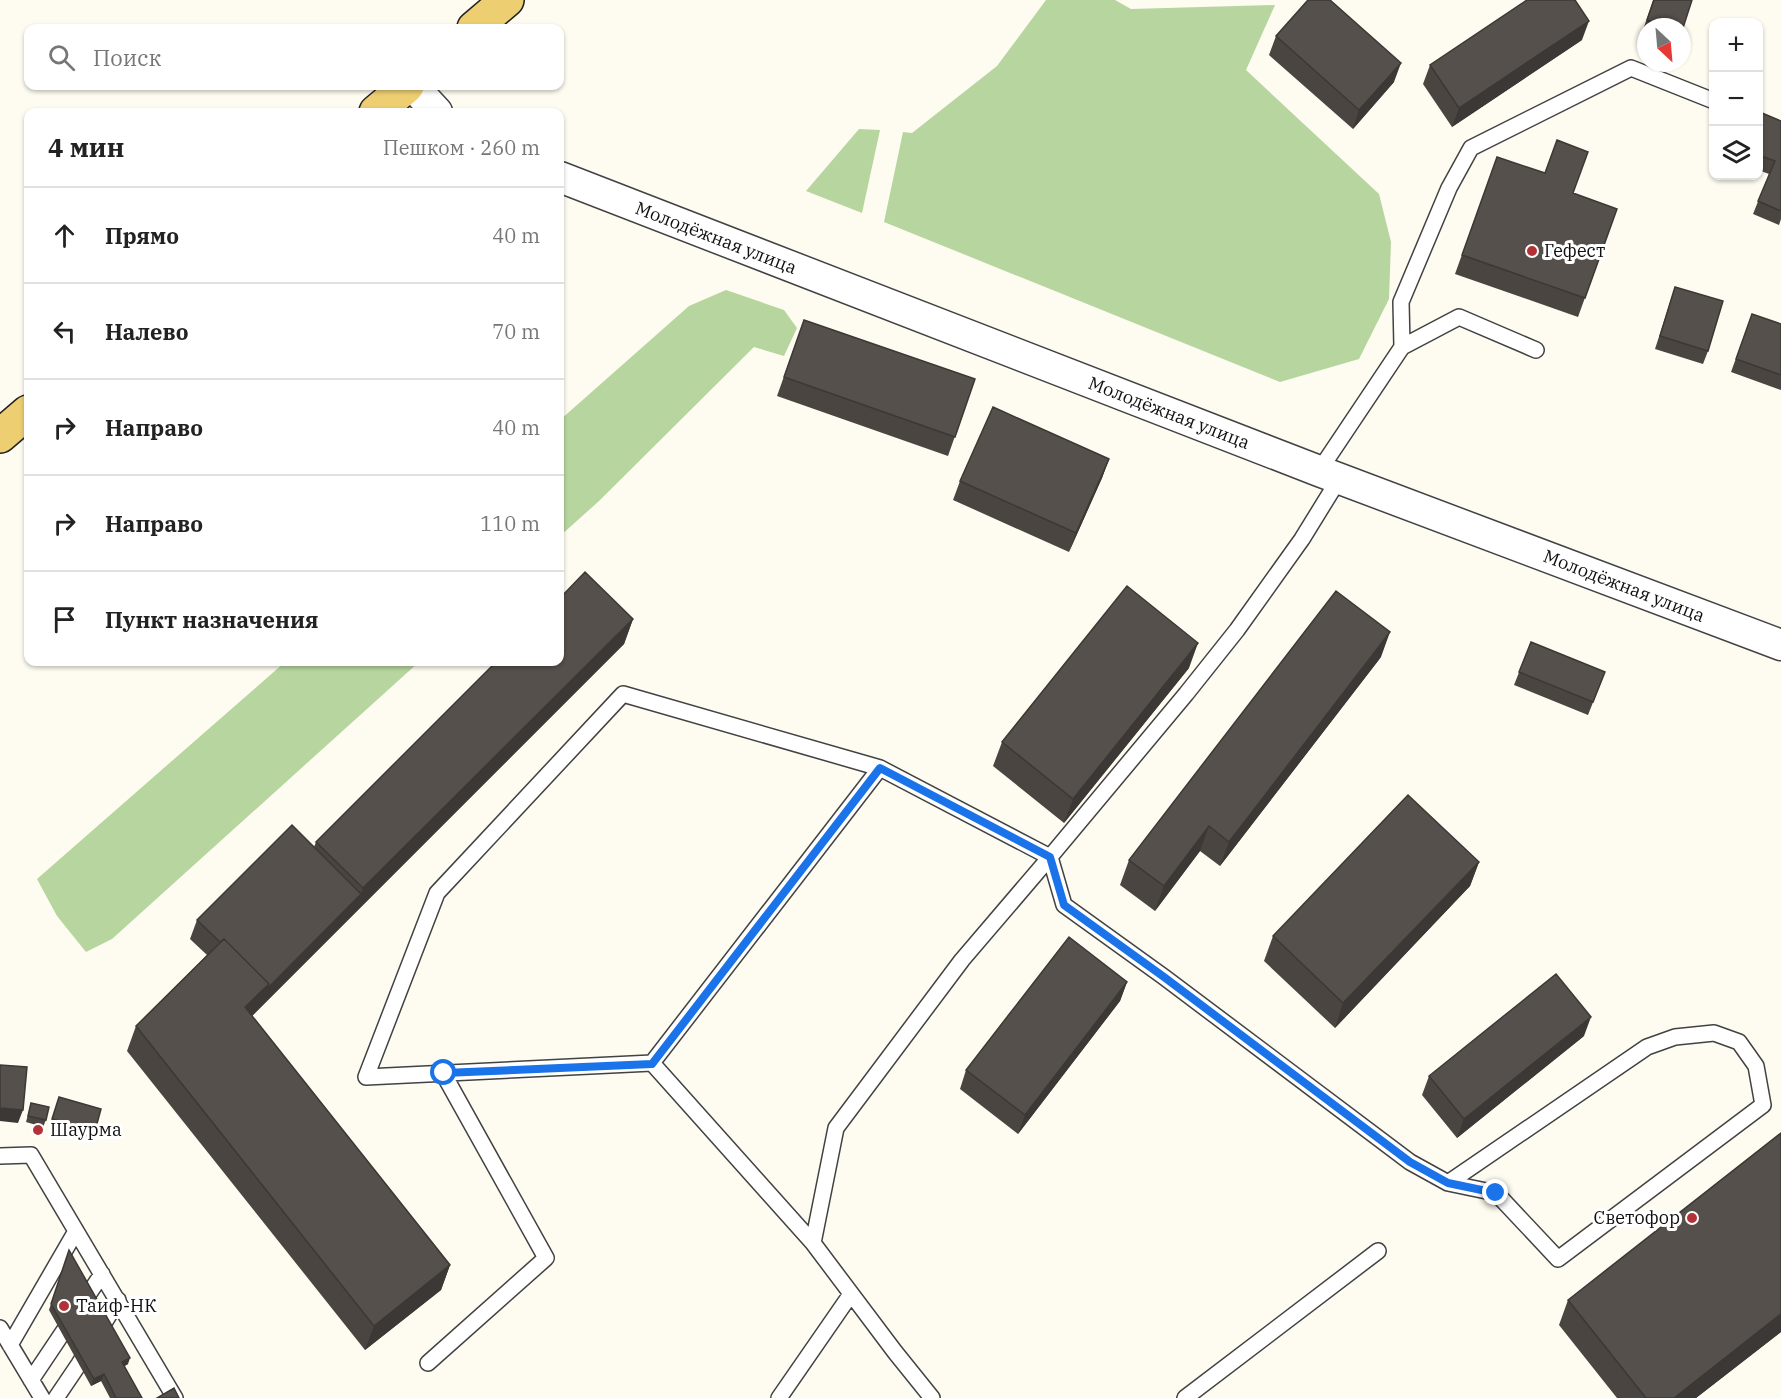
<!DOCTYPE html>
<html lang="ru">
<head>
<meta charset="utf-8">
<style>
  :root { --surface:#fff; --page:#f6f6f6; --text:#222; --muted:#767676; --line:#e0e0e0 }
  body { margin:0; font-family:"IBM Plex Serif",serif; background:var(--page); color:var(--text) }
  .controls { position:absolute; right:18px; top:18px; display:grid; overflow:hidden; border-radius:12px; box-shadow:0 2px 4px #0004 }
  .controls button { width:54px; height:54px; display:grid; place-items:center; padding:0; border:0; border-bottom:2px solid var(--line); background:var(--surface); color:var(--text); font:30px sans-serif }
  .compass { position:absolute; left:1637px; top:18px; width:54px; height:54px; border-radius:50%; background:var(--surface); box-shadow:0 2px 4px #0004; rotate:154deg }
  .stop { position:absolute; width:18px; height:18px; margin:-14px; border:4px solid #1a73e8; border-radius:50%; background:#fff }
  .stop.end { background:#1a73e8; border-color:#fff; box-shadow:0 2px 6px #0008 }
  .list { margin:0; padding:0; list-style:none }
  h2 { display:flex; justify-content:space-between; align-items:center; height:78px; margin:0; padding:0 24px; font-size:26px }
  h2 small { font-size:20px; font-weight:400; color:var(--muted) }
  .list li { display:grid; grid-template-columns:39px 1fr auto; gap:18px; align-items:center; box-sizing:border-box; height:96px; padding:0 24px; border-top:2px solid var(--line) }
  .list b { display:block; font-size:22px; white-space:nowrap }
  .list em { font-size:20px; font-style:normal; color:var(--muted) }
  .icon { flex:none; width:33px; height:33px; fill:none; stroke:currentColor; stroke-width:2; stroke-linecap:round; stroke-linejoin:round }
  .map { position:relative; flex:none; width:1781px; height:1398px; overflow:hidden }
  .search { position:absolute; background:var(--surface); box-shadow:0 2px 4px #0004; left:24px; top:24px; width:540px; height:66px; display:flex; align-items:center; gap:15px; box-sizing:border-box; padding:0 21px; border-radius:12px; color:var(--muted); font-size:22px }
  .panel { position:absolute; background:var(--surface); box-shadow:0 2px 4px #0004; left:24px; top:108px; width:540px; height:558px; border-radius:12px }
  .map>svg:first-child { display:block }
</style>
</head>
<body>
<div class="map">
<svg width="1781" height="1398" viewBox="0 0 1781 1398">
  <rect width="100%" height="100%" fill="#fefbf1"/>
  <path fill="#b7d59e" d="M1046 0H1115L1131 9 1275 5 1246 70 1379 194 1391 242 1389 299 1359 359 1280 382 884 222 903 132 912 133 997 66Z
    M859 129 880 130 862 213 806 191Z
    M726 290 784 310 797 328 784 356 754 347 599 501 560 536V420L689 306Z
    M285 662H419L112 939 86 952 57 916 37 879Z"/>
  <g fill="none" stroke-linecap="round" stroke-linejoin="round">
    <defs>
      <path id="lane" d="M1402 347 1401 302 1449 188 1471 148 1631 68 1714 101
        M1319 471 1402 347 1459 317 1536 350
        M652 1063 366 1077 437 893 623 694 880 768
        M0 1156 31 1155 175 1398
        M813 1243 652 1063 880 768 1050 857 1064 905 1164 977 1410 1162 1448 1183 1496 1193 1558 1259 1763 1105 1756 1066 1739 1042 1714 1033 1675 1037 1647 1047 1448 1183
        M0 1328 42 1398
        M10 1345 76 1231
        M428 1363 546 1258 443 1073
        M31 1380 102 1274
        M56 1398 79 1364 118 1300
        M779 1398 851 1294
        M932 1398 895 1352 813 1243 836 1128 962 960 1050 857 1186 694 1237 630 1302 539 1339 479
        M1185 1398 1378 1251"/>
      <path id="street" d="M413 86 437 112
        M560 177 1319 471 1781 645"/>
      <path id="primary" d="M474 28 507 0
        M376 112 407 86
        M0 436 28 412"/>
    </defs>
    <use href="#lane" stroke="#424242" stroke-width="18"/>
    <use href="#street" stroke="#424242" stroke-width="33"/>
    <use href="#primary" stroke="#202020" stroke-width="36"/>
    <use href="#lane" stroke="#fff" stroke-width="15"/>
    <use href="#street" stroke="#fff" stroke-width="30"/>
    <use href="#primary" stroke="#edcf72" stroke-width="33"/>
  </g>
  <path fill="#4a4541" d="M1653 0H1692L1682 27H1646V41L1640 39Z
    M1276 36 1394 82 1353 129 1269 55Z
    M1582 40 1452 127 1423 84 1430 65Z
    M1758 121H1781V219L1779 225 1753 214 1769 174 1758 170Z
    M1497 157 1573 193 1617 209 1578 317 1455 274Z
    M1675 287 1708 351 1703 364 1655 349Z
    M1752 314 1781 324V390L1731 372Z
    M804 320 975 379 948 456 777 396Z
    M1109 459 1102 478 1069 552 953 500 960 481Z
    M633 619 624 644 252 1016 450 1265 441 1290 365 1350 127 1051 136 1026 207 955 190 939 197 920 314 847 316 842Z
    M1531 642 1605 672 1588 715 1514 685Z
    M1381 657 1220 866 1200 851 1155 911 1120 885 1129 860Z
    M1189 668 1064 823 993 766 1002 742Z
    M1479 862 1470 886 1335 1028 1264 961 1273 936Z
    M1127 982 1120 1001 1018 1134 960 1089 966 1070Z
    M1584 1036 1457 1138 1422 1095 1429 1076Z
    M59 1097 95 1131 92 1138 50 1126Z
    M31 1103 46 1120 43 1127 26 1122Z
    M1781 1133V1332L1696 1398H1617L1559 1325 1568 1300Z
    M69 1250 128 1364 124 1366 142 1398H110L101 1381 91 1386 49 1310Z"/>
  <path fill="#3c3835" d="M1589 21 1582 40 1452 127 1459 108Z
    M1401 63 1394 82 1353 129 1359 110Z
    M1109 459 1102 478 1069 552 1076 533Z
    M633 619 624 644 236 1032 245 1007 361 894 363 888Z
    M1390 632 1381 657 1220 866 1229 842Z
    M1198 643 1189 668 1064 823 1073 799Z
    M1209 826 1200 851 1155 911 1164 886Z
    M1479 862 1470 886 1335 1028 1343 1003Z
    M1127 982 1120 1001 1018 1134 1025 1115Z
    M1591 1017 1584 1036 1457 1138 1464 1119Z
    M0 1108 23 1110 18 1123 0 1121Z
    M450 1265 441 1290 365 1350 374 1326Z
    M1781 1314V1332L1696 1398H1674Z
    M130 1358 128 1364 120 1369 122 1362Z
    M104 1374 101 1381 91 1386 94 1379Z"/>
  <path fill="#56504c" stroke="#3c3835" stroke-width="1.5" d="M1308 0H1330L1401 63 1359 110 1276 36Z
    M1527 0H1575L1589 21 1459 108 1430 65Z
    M1654 0H1692L1682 31V27H1668L1647 20Z
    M1762 113 1781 121V211L1758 201 1775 161 1758 155V121Z
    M1557 140 1588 152 1573 193 1617 209 1585 298 1462 255 1497 157 1545 173Z
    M1675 287 1723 301 1708 351 1660 336Z
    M1752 314 1781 324V375L1736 359Z
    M804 320 975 379 955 437 784 377Z
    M993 407 1109 459 1076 533 960 481Z
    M585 572 633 619 363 888 316 842 496 662H560V598Z
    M1127 586 1198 643 1073 799 1002 742Z
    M1336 591 1390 632 1229 842 1209 826 1164 886 1129 860Z
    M1531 642 1605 672 1593 702 1519 672Z
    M1408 795 1479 862 1343 1003 1273 936Z
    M292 825 361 894 267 989 269 984 224 939 220 942 197 920Z
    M1069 937 1127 982 1025 1115 966 1070Z
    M224 939 269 984 245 1007 450 1265 374 1326 136 1026Z
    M1556 974 1591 1017 1464 1119 1429 1076Z
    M0 1065 27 1067 23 1110 0 1108Z
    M59 1097 101 1109 95 1131 52 1119Z
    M31 1103 49 1107 46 1120 28 1116Z
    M1781 1133V1314L1674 1398H1646L1568 1300Z
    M69 1250 130 1358 122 1362 142 1398H116L104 1374 94 1379 51 1304Z
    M174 1388 179 1398H157Z"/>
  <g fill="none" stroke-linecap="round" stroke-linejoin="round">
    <path stroke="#1a73e8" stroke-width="8" d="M444 1073 652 1064 880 768 1050 857 1064 905 1164 977 1410 1162 1448 1183 1496 1193"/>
  </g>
  <g fill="#b33238" stroke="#fff" stroke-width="2">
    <circle cx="1532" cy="251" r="6"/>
    <circle cx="38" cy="1130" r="6"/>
    <circle cx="1692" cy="1218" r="6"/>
    <circle cx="64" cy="1306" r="6"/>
  </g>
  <g text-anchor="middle" stroke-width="6" stroke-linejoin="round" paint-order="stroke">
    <g font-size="18" fill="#0f0f0f" stroke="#fff">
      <text transform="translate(716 238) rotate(21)" y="6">Молодёжная улица</text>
      <text transform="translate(1169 413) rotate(21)" y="6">Молодёжная улица</text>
      <text transform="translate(1624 586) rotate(21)" y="6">Молодёжная улица</text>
    </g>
    <g font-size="18" fill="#0f0f0f" stroke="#fff" text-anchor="start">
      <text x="1544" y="257">Гефест</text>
      <text x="50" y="1136">Шаурма</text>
      <text x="1680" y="1224" text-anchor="end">Светофор</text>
      <text x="76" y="1312">Таиф-НК</text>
    </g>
  </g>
</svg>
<div class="controls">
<button>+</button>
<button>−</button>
<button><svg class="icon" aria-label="layers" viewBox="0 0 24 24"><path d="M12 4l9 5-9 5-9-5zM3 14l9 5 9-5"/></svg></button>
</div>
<svg class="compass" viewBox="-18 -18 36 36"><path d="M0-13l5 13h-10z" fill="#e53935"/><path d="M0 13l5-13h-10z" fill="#767676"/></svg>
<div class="stop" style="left:444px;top:1073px"></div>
<div class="stop end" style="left:1496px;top:1193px"></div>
<div class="search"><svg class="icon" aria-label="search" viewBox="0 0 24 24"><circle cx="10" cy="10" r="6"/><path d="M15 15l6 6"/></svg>Поиск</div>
<section class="panel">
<h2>4 мин<small>Пешком · 260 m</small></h2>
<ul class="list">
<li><svg class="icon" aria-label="ahead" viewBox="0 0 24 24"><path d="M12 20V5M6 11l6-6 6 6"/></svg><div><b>Прямо</b></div><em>40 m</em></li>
<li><svg class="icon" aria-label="left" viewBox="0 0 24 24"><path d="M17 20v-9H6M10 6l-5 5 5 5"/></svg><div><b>Налево</b></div><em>70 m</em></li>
<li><svg class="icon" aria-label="right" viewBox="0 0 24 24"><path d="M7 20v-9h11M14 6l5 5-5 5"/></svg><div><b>Направо</b></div><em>40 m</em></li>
<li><svg class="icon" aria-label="right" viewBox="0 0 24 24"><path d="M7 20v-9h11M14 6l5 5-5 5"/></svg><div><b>Направо</b></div><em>110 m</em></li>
<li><svg class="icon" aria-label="arrive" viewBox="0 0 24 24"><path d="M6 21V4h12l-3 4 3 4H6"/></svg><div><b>Пункт назначения</b></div></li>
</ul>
</section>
</div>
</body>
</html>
